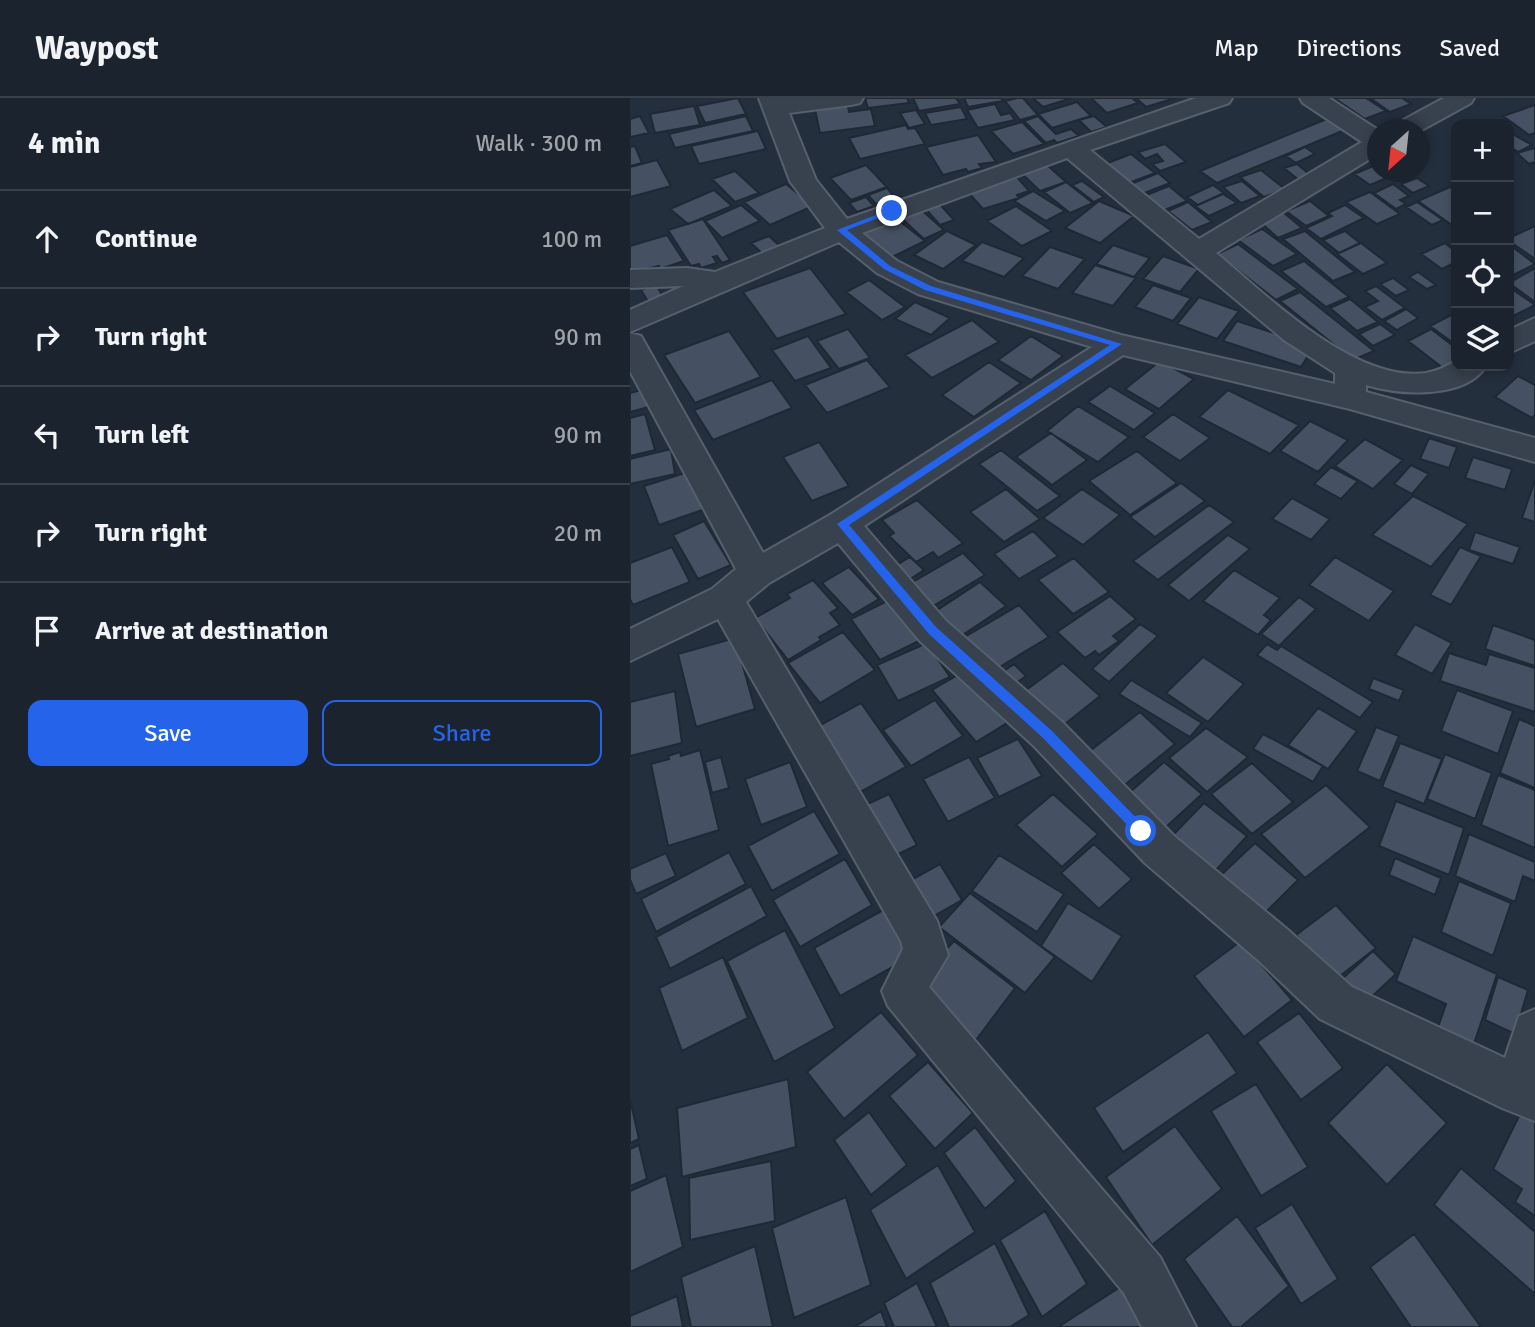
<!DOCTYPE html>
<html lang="en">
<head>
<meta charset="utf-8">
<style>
  :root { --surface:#1b232e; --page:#282f3a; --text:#f1f3f6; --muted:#a0a4aa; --line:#39404a; --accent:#2563eb }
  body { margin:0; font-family:Signika,sans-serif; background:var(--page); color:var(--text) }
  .controls { position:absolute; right:21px; top:21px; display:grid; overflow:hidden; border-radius:14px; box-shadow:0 4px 10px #0003 }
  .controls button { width:63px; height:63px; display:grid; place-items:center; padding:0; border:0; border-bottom:2px solid var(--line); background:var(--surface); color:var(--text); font:35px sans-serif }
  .compass { position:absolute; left:737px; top:21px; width:63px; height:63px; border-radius:50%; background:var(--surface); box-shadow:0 4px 10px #0003; rotate:207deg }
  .stop { position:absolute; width:21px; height:21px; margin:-16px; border:5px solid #2563eb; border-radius:50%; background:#fff }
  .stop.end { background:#2563eb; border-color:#fff; box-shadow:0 2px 7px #0008 }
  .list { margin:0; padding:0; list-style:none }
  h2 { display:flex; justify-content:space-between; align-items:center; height:91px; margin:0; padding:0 28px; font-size:30px }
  h2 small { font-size:23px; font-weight:400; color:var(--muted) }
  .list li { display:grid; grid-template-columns:46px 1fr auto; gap:21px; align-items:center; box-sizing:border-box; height:98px; padding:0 28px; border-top:2px solid var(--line) }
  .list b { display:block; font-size:26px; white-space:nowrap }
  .list em { font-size:23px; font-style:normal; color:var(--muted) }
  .actions { display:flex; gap:14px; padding:21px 28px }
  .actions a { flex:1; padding:16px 0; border:2px solid var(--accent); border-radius:14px; text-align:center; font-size:24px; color:var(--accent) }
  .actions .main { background:var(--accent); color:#fff }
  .icon { flex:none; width:38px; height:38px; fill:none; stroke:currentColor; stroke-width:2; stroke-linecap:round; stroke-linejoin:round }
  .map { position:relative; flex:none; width:905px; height:1229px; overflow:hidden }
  header { display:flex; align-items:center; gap:42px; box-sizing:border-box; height:98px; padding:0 35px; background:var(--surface); border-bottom:2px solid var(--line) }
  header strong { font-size:33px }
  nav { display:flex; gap:38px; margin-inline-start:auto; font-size:24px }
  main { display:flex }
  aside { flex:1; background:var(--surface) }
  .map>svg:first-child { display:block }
</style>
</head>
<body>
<header>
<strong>Waypost</strong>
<nav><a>Map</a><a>Directions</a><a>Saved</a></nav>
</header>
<main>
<aside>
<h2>4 min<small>Walk · 300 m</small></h2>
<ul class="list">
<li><svg class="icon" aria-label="ahead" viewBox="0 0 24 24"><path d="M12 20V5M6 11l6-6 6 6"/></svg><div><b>Continue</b></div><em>100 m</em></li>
<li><svg class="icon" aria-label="right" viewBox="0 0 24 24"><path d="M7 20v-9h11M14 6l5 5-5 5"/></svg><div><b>Turn right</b></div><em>90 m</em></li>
<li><svg class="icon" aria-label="left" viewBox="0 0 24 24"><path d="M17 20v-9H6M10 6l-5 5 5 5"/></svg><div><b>Turn left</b></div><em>90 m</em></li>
<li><svg class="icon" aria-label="right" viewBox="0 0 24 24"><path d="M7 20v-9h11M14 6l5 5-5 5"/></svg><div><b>Turn right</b></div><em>20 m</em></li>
<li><svg class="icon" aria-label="arrive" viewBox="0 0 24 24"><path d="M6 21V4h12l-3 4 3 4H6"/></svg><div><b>Arrive at destination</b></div></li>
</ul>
<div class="actions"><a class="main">Save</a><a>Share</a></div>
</aside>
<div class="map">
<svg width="905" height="1229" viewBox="0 0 905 1229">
  <rect width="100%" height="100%" fill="#242f3e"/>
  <path fill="#455162" stroke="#1f2835" stroke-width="2" d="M108 0 116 16 75 25 67 8Z
    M235 0H277L279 5 238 10Z
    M283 0H326L330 6 289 13Z
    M334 0H371L373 3 338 9Z
    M387 0H393L408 17 390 22 375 3Z
    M403 0H442L413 9Z
    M461 0H502L508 5 477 15Z
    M506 0H545L516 9Z
    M704 0H736L756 13 735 21Z
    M740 0H772L781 6 760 14Z
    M217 3 219 14 241 11 245 28 190 35 184 7Z
    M447 4 461 18 422 30 408 16Z
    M365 6 371 17 380 15 385 22 348 30 337 12Z
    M905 7V35L899 37 873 18Z
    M64 8 70 27 25 35 20 16Z
    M331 9 337 21 301 27 295 15Z
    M286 12 295 26 279 30 270 15Z
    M10 18 19 35 0 39V21Z
    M116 18 123 33 45 50 39 36Z
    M408 18 426 36 441 31 449 38 427 45 424 42 416 45 394 23Z
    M464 18 477 29 461 34 449 22Z
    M699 20 717 31 587 85 570 73Z
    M392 24 414 46 383 56 361 33Z
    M276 27 278 31 285 30 295 46 230 61 219 40Z
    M128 33 136 51 69 66 61 48Z
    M879 34 902 47 888 54 879 48Z
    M348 37 366 64 349 66 352 70 338 74 336 71 313 77 296 49Z
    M535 46 556 64 530 73 522 66 533 63 527 56 515 61 508 54Z
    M5 48 12 65 0 68V49Z
    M675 49 685 56 666 65 656 58Z
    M905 50V64L899 66 887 55Z
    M501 56 525 75 499 85 475 66Z
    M27 62 41 88 0 99V69Z
    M416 66 436 84 410 93 391 75Z
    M667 66 683 79 670 83 654 70Z
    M748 66V74H771L740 87 724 76Z
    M236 67 257 89 221 102 200 80Z
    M631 72 655 91 634 99 610 79Z
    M105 73 129 95 105 104 82 81Z
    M528 75 540 85 512 96 501 86Z
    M386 78 399 93 387 97 389 100 353 111 337 93Z
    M787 80 799 88 783 95 771 86Z
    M452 83 474 99 464 104 442 87Z
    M612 83 630 98 611 105 593 89Z
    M436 84 463 105 440 115 414 94Z
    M156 86 183 108 140 127 114 104Z
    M763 86 779 98 770 102 776 106 766 111 744 95Z
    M583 87 594 95 568 107 557 99Z
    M539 88 557 103 532 113 514 98Z
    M820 89 826 93V130L788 103Z
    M257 90 265 100 246 106 238 97Z
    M84 92 102 108 58 126 40 111Z
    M403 93 435 113 416 123 384 103Z
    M740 94 770 116 747 126 716 104Z
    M593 96 607 105 579 118 565 108Z
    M236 99 244 108 227 114 219 105Z
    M307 103 324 122 310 127 293 108Z
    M469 103 504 118 470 145 435 130Z
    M680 103 699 118 676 128 656 113Z
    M558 104 582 124 562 132 538 113Z
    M787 104 813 122 802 127 776 109Z
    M111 107 130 123 92 140 75 123Z
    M715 107 734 120 691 141 676 130 702 118 698 115Z
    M386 108 422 133 392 148 357 123Z
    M288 109 314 132 294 141 268 117Z
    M653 114 672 130 648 140 629 123Z
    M263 118 295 143 262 159 230 133Z
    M73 121 100 162 92 165 87 158 83 159 87 165 71 170 69 166 61 168 38 132Z
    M905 128V161L879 143V140Z
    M632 131 667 156 643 168 608 142Z
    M317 133 346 147 313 171 284 157Z
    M675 133 725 174 703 183 653 141Z
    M715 133 730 145 709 155 693 142Z
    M37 137 54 163 30 171 29 168 0 175V148Z
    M139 138 151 149 134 157 121 145Z
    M352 144 394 160 374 179 332 163Z
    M731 145 757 165 733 176 707 156Z
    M815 145 826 154V164L812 171 791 156Z
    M608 146 668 191 646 202 587 156Z
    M483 147 520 160 504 179 466 166Z
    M880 147 905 166 879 179V148Z
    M420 149 455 161 428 191 392 178Z
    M533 158 569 171 550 194 513 181Z
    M674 163 719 199 696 209 651 173Z
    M465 167 506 180 483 208 442 195Z
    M180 170 216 216 147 241 113 194Z
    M905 170V204L879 185Z
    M788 174 806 187 797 191 779 179Z
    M763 180 779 192 766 198 750 186Z
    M239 182 275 209 252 222 216 194Z
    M26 187 35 201 20 207 11 192Z
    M523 187 561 200 543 223 505 209Z
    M746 188 775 210 752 222 735 209 748 203 735 193Z
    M879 189 905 207 879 220Z
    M670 194 744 253 723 262 650 203Z
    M569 199 609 213 587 241 547 226Z
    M720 201 748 224 727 233 700 210Z
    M285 204 320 220 301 237 265 221Z
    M776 211 788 220 767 232 754 223Z
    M823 216 826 219V247L800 228Z
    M342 222 369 244 302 280 275 257Z
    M607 223 684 248 671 269 593 243Z
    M750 226 765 237 743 248 729 236Z
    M218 231 240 260 209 271 187 243Z
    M801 231 826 250V268H832L818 274 778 243Z
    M99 233 131 279 65 305 34 257Z
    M178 238 201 270 165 283 142 252Z
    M401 238 433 258 401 282 368 262Z
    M237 262 260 289 197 315 175 287Z
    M530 263 564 281 529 311 495 291Z
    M359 264 391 285 344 319 312 297Z
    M888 278 905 287V317L902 320 865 299Z
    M142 282 162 310 83 342 64 312Z
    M480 288 525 315 504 332 458 304Z
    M15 291 22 308 0 314V295Z
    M598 292 669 327 640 356 569 319Z
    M448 308 499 339 468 364 417 333Z
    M15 316 25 352 0 358V320Z
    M543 316 580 340 550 363 513 339Z
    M680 323 718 342 688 374 650 353Z
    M421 335 457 362 422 387 386 359Z
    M799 340 827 349 819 370 790 361Z
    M735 341 773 362 743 391 705 368Z
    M189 344 219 388 182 403 153 359Z
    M41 351 45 376 0 386V361Z
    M371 352 430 398 407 413 349 366Z
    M507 353 547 385 500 417 459 383Z
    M843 359 882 371 875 392 835 380Z
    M781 367 799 376 782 396 764 386Z
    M701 369 728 383 711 401 684 386Z
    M61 373 78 410 29 427 14 388Z
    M905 382V424L892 420Z
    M551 385 575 403 525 439 500 419Z
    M376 391 410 421 374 444 340 414Z
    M452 391 490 417 453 447 413 420Z
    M783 398 838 426 801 469 742 437Z
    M662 400 700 421 681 442 642 421Z
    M287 402 333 445 308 460 303 454 286 464 259 438 264 435 252 422Z
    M579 407 604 424 528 482 503 463Z
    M74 423 101 467 68 481 43 437Z
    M403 433 428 458 389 481 364 456Z
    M845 434 890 449 883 466 839 452Z
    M598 437 620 451 559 503 538 487Z
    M42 449 60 484 3 507 0 501V465Z
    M830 449 851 458 821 507 800 497Z
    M333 455 355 477 303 508 281 485Z
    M280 459 294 472 274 485 260 471Z
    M705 459 764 493 739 523 679 487Z
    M444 460 479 494 443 516 408 482Z
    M219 469 249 501 222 517 192 485Z
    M604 472 650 500 634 517 641 522 628 537 573 503Z
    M183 482 208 510 200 515 210 527 189 539 191 542 158 562 125 520 160 500 157 496Z
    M350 484 376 508 331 538 306 513Z
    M480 498 506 521 483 538 489 543 469 557 465 553 455 560 427 534Z
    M669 499 686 511 649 548 631 536Z
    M263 500 293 541 250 562 221 521Z
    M389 507 419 539 363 573 333 540Z
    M510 526 528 538 479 584 462 571Z
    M785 526 822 545 802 576 765 557Z
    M863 527 905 542V568L855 551Z
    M213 534 245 572 190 605 158 565Z
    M105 540 125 611 66 629 48 556Z
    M297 545 320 579 268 603 247 567Z
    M637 546 647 552 651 548 743 604 730 620 627 557Z
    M819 555 856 567 859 556 905 570V614L810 583Z
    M573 559 614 586 578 624 536 595Z
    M433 565 470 598 430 630 392 595Z
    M384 566 396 578 375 593 363 581Z
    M333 574 377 625 346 644 302 592Z
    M743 580 774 592 769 603 739 591Z
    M501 582 572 625 560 639 489 596Z
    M827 592 883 613 868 656 811 633Z
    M45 593 52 645 0 658V604Z
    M305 602 333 638 281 668 253 632Z
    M231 605 276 669 223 698 181 632Z
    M688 610 727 633 698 671 658 647Z
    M510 614 545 646 492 689 456 656Z
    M889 621 905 628V690L870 675Z
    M746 629 769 638 750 683 727 673Z
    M576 630 618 659 577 694 539 660Z
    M633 636 693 668 683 684 623 651Z
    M388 641 412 678 369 699 347 660Z
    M770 645 812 661 794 706 752 689Z
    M70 652 89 732 38 748 21 666 39 661 38 658 50 654 51 658Z
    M815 656 862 675 845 721 797 701Z
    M91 659 99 690 82 695 75 664Z
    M339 659 365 700 318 724 293 681Z
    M160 664 177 709 131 727 115 681Z
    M534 664 572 696 536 729 498 696Z
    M622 665 663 704 622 736 581 696Z
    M868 677 905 692V750L851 727Z
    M696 687 740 729 675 780 631 736Z
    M259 696 287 747 256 762 229 710Z
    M423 696 468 736 432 769 386 727Z
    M766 703 834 730 819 777 749 748Z
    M574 705 617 738 586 772 542 738Z
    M184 713 210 756 142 793 118 748Z
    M839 736 905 764V783L893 778 885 804 825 778Z
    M625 745 668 782 634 816 590 778Z
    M464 746 502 781 469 811 431 775Z
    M99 754 116 786 26 834 11 801Z
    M36 755 46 778 6 796 0 781V771Z
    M369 757 434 796 407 834 342 793Z
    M765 760 811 780 805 797 759 777Z
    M215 761 242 807 170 849 143 802Z
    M310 766 332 802 293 824 272 787Z
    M829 783 881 805 863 858 811 834Z
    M121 788 137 818 40 871 26 839Z
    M340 795 425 859 395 895 309 829Z
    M438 805 492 838 462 884 411 848Z
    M706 807 746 850 706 881 666 837Z
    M257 810 284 857 210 898 184 850Z
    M155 832 205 930 144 964 97 863Z
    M783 838 867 876 842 952 806 935 816 906 766 883Z
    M324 843 385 890 346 942 283 888Z
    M611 843 662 902 614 939 564 878Z
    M743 853 766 876 737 903 713 880Z
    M93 859 118 920 52 953 29 890Z
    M868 879 898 892 885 936 855 922Z
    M251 914 288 957 214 1021 177 974Z
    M669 915 713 970 671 1002 627 944Z
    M578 934 607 975 493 1054 464 1010Z
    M298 964 343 1015 305 1051 259 998Z
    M757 966 817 1025 757 1087 698 1025Z
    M158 981 166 1049 52 1079 47 1010Z
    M626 986 678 1069 631 1098 581 1013Z
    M0 1001 9 1041 0 1045Z
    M893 1010 905 1018V1118L885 1104 892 1091 863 1071Z
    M239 1014 277 1067 241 1097 204 1042Z
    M545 1028 592 1091 522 1147 476 1079Z
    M345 1029 386 1083 355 1111 314 1055Z
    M9 1047 17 1081 0 1088V1051Z
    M141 1063 145 1123 60 1142 59 1080Z
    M308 1067 345 1134 276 1181 240 1112Z
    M831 1070 905 1134V1196L804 1107Z
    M36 1077 53 1149 0 1174V1093Z
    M216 1099 241 1187 164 1220 142 1130Z
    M662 1106 708 1181 671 1206 625 1130Z
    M415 1113 457 1186 412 1219 370 1142Z
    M607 1118 659 1188 611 1229H602L554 1161Z
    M784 1136 851 1229H781L740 1169Z
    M365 1145 399 1217 380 1229H319L300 1185Z
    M125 1148 143 1229H61L51 1179Z
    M287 1185 307 1229H264L254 1205Z
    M492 1188 513 1229H428Z
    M47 1198 53 1229H0V1218Z
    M251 1213 257 1229H224Z"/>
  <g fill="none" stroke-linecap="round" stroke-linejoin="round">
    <defs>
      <path id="minor" d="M129 0H233L230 5 221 7 159 15 186 82 217 121 566 0H602L599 5 460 52 569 141 732 44 673 5 670 0H699L748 32V56L586 155C638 198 724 285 796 275 807 273 817 268 826 263V268H856C835 302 769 297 736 287V294L905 340V364L720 311 493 257 234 428 316 523 432 624 545 739 658 832 722 889 875 960 889 918 905 911V1023L872 1010 690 921 628 862 515 765 404 648 290 543 208 445 139 485 116 504 307 823 318 857 299 889 530 1159 566 1229H512L494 1195 258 908 252 893 273 851 271 843 88 521 0 563V531L82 491 106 471 0 273V235L11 238 15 245 133 455 200 417 462 249 288 196 247 175 209 144 0 234V212L53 188 0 190V172L57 170 85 174 195 130 160 83ZM437 60 654 242 705 275V286L491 237 308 184 267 163 232 135Z
        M814 0H844L841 5 790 33 761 32 764 27Z
        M905 220V243L879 255V232Z"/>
    </defs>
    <use href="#minor" stroke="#565f6c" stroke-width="4"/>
    <use href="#minor" fill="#38414e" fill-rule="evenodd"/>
  </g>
  <path fill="#2563eb" d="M259 112 266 113 217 132 260 168 301 188 492 246 219 427 306 529 422 633 515 729V737H507L413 640 299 536 207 426 480 247 295 192 254 171 207 132Z"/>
</svg>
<div class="controls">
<button>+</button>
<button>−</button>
<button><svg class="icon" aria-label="locate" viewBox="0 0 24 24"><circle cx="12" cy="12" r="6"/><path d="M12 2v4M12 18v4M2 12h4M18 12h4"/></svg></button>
<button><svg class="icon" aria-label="layers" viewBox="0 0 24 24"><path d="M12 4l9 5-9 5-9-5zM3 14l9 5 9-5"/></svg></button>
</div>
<svg class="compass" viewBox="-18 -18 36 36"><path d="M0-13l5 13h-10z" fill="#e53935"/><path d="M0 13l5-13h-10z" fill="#a0a4aa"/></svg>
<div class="stop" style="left:511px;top:733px"></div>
<div class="stop end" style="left:262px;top:113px"></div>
</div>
</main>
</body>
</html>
